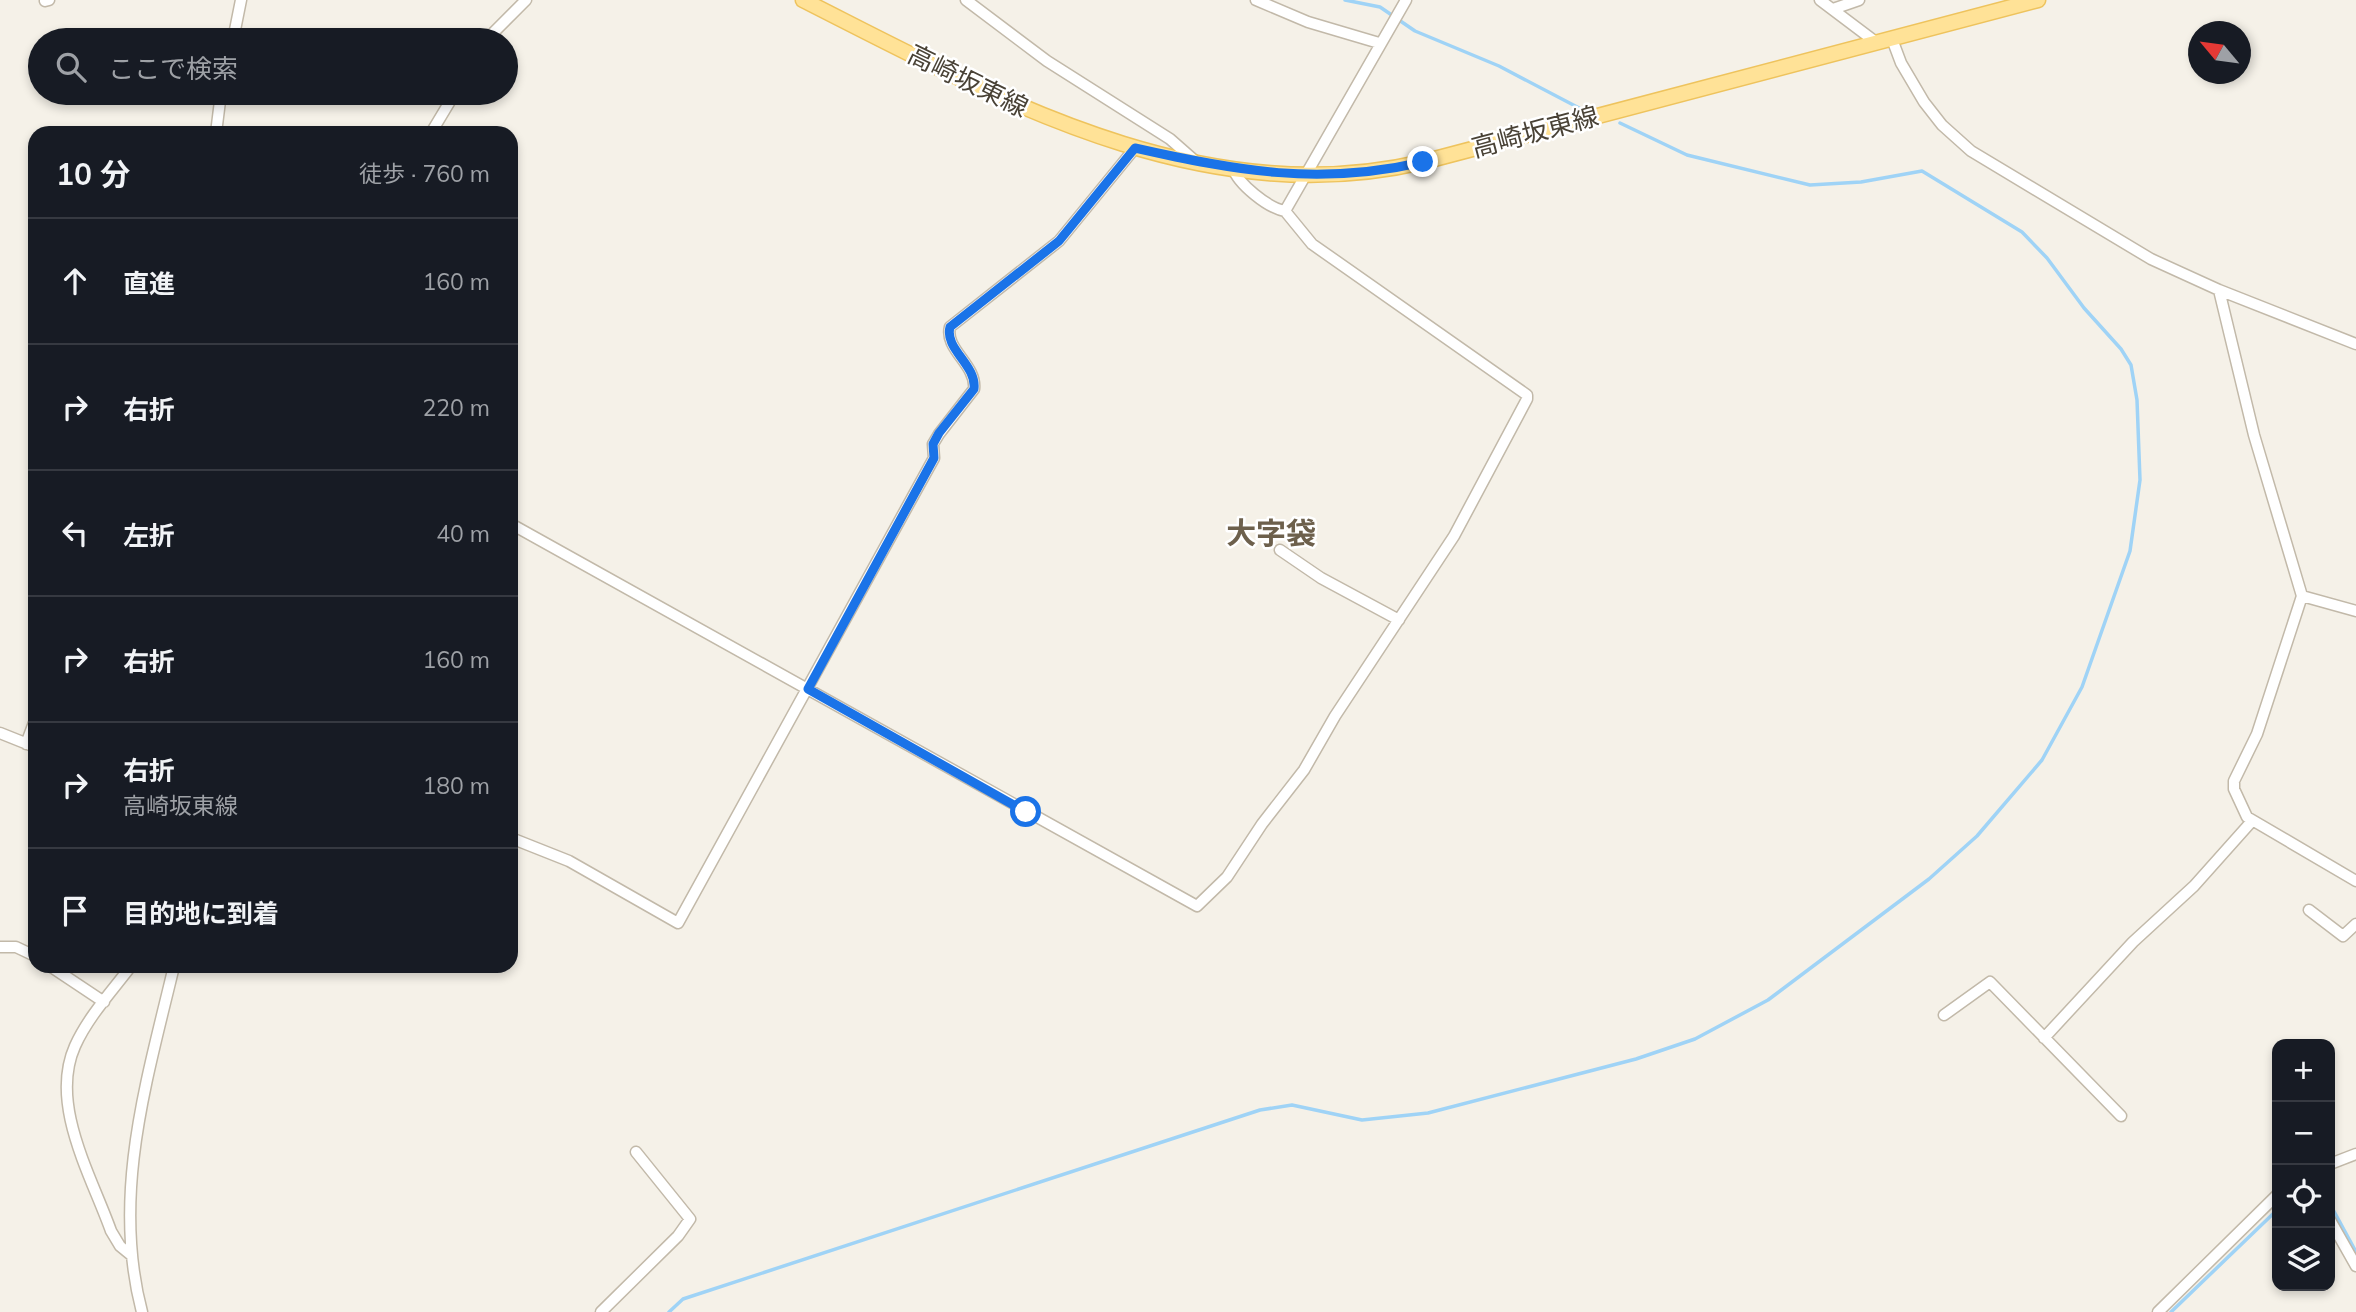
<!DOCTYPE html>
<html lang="ja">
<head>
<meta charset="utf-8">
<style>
  :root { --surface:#171b24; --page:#242831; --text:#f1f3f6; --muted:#9ea1a6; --line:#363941 }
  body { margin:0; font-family:Mulish,"Noto Sans JP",sans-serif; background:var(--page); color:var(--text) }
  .controls { position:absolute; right:21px; bottom:21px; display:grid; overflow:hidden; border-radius:14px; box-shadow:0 4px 10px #0003 }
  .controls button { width:63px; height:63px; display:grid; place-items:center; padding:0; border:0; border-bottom:2px solid var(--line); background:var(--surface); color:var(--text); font:35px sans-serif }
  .compass { position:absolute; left:2188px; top:21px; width:63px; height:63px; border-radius:50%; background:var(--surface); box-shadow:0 4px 10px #0003; rotate:299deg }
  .stop { position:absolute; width:21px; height:21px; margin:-16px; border:5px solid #1a73e8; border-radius:50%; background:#fff }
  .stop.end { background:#1a73e8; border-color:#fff; box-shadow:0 2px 7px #0008 }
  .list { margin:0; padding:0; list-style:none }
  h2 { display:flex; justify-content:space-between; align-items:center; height:91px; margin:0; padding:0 28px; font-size:30px }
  h2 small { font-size:23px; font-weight:400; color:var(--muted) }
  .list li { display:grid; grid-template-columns:46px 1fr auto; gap:21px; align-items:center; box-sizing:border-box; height:126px; padding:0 28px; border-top:2px solid var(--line) }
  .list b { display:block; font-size:26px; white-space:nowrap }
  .list p { margin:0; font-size:23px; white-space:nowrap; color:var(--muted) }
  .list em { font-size:23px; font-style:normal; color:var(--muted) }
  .icon { flex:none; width:38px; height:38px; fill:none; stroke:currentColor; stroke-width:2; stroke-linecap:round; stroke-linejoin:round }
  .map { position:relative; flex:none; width:2356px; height:1312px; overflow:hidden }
  .search { position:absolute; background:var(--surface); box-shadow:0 4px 10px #0003; left:28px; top:28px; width:490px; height:77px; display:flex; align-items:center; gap:18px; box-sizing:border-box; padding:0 24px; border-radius:38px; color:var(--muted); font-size:26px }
  .panel { position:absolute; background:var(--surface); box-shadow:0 4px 10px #0003; left:28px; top:126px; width:490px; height:847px; border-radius:21px }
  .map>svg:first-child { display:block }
</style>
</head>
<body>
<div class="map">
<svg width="2356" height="1312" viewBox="0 0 2356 1312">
  <rect width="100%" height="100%" fill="#f5f1e8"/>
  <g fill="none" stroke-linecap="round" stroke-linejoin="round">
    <path stroke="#9fd3f6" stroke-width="3.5" d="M1345 0 1380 7 1415 31 1499 66 1581 109
      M2330 1204 2356 1252
      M669 1312 683 1299 1260 1110 1292 1105 1362 1120 1428 1113 1636 1059 1695 1039 1768 1000 1929 879 1977 836 2042 760 2082 687 2130 551 2140 480 2137 400 2131 365 2121 349 2084 308 2047 258 2022 232 1922 171 1861 182 1810 185 1687 155 1620 123
      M2171 1312 2277 1210"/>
    <defs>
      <path id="minor" d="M966 0 1047 61 1170 139 1195 161
        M1256 0 1308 22 1379 43
        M1820 0 1877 43
        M45 1 49 0
        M1833 9 1859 0
        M1892 39 1901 63 1924 102 1942 125 1971 151 2151 259 2219 290 2356 344
        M233 40 241 0
        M486 40 526 0
        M216 133 221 93
        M431 133 455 93
        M1233 168C1238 184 1268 208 1285 211
        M2219 290 2254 435 2302 596 2257 734 2234 781V789L2247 817 2356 881
        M511 524 1197 906 1227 877 1262 824 1304 770 1335 716 1454 536 1527 399V395L1312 244 1285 211 1406 0
        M1280 550 1321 578 1399 620
        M2302 596 2356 611
        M0 733 35 747
        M26 744 35 720
        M511 838 569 861 678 923 934 458 933 444 939 434 974 389C977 365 944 349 950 327L1059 241 1135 148
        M2309 910 2343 936 2356 924
        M0 947H16L35 956
        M50 966 104 1002
        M131 966C112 991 88 1017 75 1046 49 1104 91 1175 111 1231L120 1246 131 1255
        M1944 1015 1990 982 2121 1116
        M2044 1038 2133 942 2194 886 2252 821
        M2330 1164 2356 1154
        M2330 1220 2356 1266
        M142 1312C111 1195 147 1080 174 966
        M601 1312 678 1236 690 1219 636 1152
        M2158 1312 2277 1195"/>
      <path id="major" d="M803 0C995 97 1200 214 1423 162L2038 0"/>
    </defs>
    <use href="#minor" stroke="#c2b9a9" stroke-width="13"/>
    <use href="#major" stroke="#eec35d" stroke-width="17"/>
    <use href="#minor" stroke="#fff" stroke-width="10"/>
    <use href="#major" stroke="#ffe297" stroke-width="14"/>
  </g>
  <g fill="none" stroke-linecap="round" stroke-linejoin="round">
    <path stroke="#1a73e8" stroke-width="9" d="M1026 812 808 689 934 458 933 444 939 433 974 389C977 365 944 349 950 327L1059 241 1135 148C1237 171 1320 186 1423 162"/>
  </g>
  <g text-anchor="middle" stroke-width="5" stroke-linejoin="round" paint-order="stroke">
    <g font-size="26" fill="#494236" stroke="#fff">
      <text transform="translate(968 81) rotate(26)" y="9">高崎坂東線</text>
      <text transform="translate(1535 132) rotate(-15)" y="9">高崎坂東線</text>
    </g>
    <g font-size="30" font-weight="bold" fill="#6d604c" stroke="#fff">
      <text x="1271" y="544">大字袋</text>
    </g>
  </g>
</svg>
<div class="controls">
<button>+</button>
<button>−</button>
<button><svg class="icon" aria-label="locate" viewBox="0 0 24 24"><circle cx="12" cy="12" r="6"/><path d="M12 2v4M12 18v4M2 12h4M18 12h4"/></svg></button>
<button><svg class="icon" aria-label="layers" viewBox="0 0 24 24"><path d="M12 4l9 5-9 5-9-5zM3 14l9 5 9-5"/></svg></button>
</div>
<svg class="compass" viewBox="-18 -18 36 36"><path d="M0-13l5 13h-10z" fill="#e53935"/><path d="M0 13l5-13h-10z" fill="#9ea1a6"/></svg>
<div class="stop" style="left:1026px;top:812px"></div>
<div class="stop end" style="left:1423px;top:162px"></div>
<div class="search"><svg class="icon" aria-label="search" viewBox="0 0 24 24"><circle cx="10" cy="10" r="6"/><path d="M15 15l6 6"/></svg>ここで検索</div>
<section class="panel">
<h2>10 分<small>徒歩 · 760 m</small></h2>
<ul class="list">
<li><svg class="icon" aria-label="ahead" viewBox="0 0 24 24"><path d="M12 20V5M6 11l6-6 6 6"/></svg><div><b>直進</b></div><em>160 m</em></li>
<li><svg class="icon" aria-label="right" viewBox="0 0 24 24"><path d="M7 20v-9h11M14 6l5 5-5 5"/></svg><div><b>右折</b></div><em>220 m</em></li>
<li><svg class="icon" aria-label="left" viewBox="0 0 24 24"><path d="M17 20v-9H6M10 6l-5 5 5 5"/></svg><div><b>左折</b></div><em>40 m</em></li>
<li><svg class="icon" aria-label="right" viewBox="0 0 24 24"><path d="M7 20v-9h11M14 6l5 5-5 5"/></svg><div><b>右折</b></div><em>160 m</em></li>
<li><svg class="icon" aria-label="right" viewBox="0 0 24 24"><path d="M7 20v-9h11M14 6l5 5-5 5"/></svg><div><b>右折</b><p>高崎坂東線</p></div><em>180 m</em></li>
<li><svg class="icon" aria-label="arrive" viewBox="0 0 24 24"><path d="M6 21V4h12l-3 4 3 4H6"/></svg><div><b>目的地に到着</b></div></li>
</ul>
</section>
</div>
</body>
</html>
